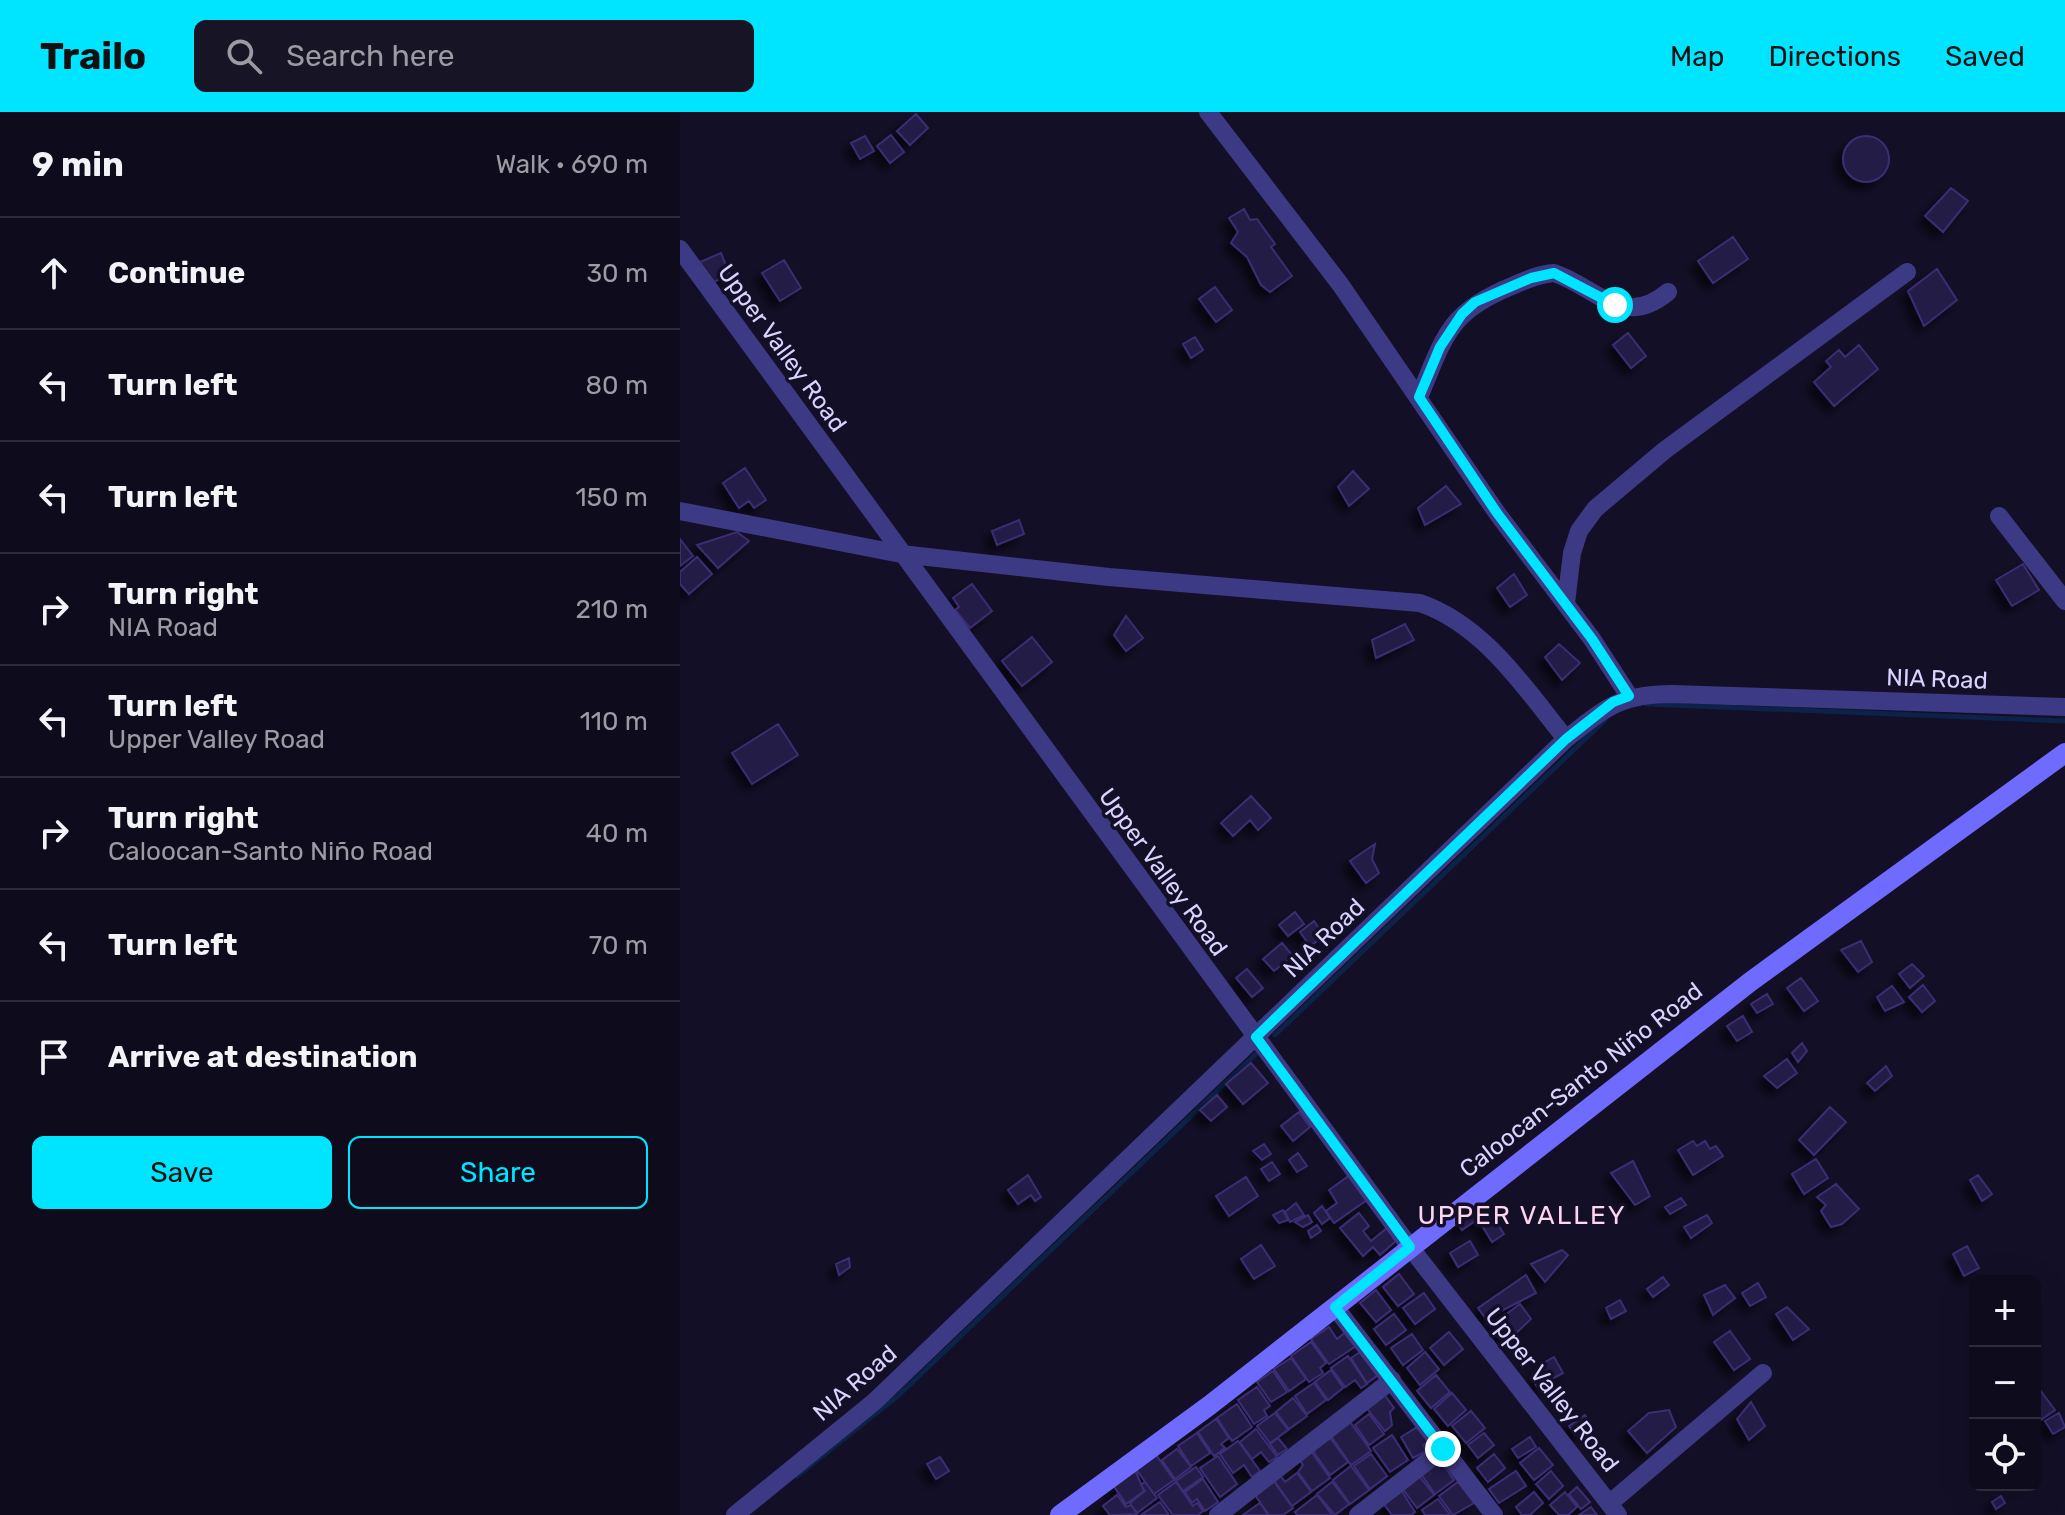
<!DOCTYPE html>
<html lang="en">
<head>
<meta charset="utf-8">
<style>
  :root { --surface:#0e0b1c; --page:#171425; --text:#f1f3f6; --muted:#9b9ba3; --line:#2e2b3b; --accent:#00e5ff }
  body { margin:0; font-family:Rubik,sans-serif; background:var(--page); color:var(--text) }
  .controls { position:absolute; right:24px; bottom:24px; display:grid; overflow:hidden; border-radius:12px; box-shadow:0 8px 32px #0002 }
  .controls button { width:72px; height:72px; display:grid; place-items:center; padding:0; border:0; border-bottom:2px solid var(--line); background:var(--surface); color:var(--text); font:40px sans-serif }
  .stop { position:absolute; width:24px; height:24px; margin:-18px; border:6px solid #00e5ff; border-radius:50%; background:#fff }
  .stop.end { background:#00e5ff; border-color:#fff; box-shadow:0 2px 8px #0008 }
  .list { margin:0; padding:0; list-style:none }
  h2 { display:flex; justify-content:space-between; align-items:center; height:104px; margin:0; padding:0 32px; font-size:34px }
  h2 small { font-size:26px; font-weight:400; color:var(--muted) }
  .list li { display:grid; grid-template-columns:52px 1fr auto; gap:24px; align-items:center; box-sizing:border-box; height:112px; padding:0 32px; border-top:2px solid var(--line) }
  .list b { display:block; font-size:30px; white-space:nowrap }
  .list p { margin:0; font-size:26px; white-space:nowrap; color:var(--muted) }
  .list em { font-size:26px; font-style:normal; color:var(--muted) }
  .actions { display:flex; gap:16px; padding:24px 32px }
  .actions a { flex:1; padding:18px 0; border:2px solid var(--accent); border-radius:12px; text-align:center; font-size:28px; color:var(--accent) }
  .actions .main { background:var(--accent); color:#111 }
  .icon { flex:none; width:44px; height:44px; fill:none; stroke:currentColor; stroke-width:2; stroke-linecap:round; stroke-linejoin:round }
  .map { position:relative; flex:none; width:1385px; height:1403px; overflow:hidden }
  header { display:flex; align-items:center; gap:48px; box-sizing:border-box; height:112px; padding:0 40px; background:var(--accent); color:#111 }
  header strong { font-size:38px }
  nav { display:flex; gap:44px; margin-inline-start:auto; font-size:28px }
  .search { width:560px; height:72px; background:var(--page); display:flex; align-items:center; gap:20px; box-sizing:border-box; padding:0 28px; border-radius:12px; color:var(--muted); font-size:30px }
  main { display:flex }
  aside { flex:1; background:var(--surface) }
  .map>svg:first-child { display:block }
</style>
</head>
<body>
<header>
<strong>Trailo</strong>
<div class="search"><svg class="icon" aria-label="search" viewBox="0 0 24 24"><circle cx="10" cy="10" r="6"/><path d="M15 15l6 6"/></svg>Search here</div>
<nav><a>Map</a><a>Directions</a><a>Saved</a></nav>
</header>
<main>
<aside>
<h2>9 min<small>Walk · 690 m</small></h2>
<ul class="list">
<li><svg class="icon" aria-label="ahead" viewBox="0 0 24 24"><path d="M12 20V5M6 11l6-6 6 6"/></svg><div><b>Continue</b></div><em>30 m</em></li>
<li><svg class="icon" aria-label="left" viewBox="0 0 24 24"><path d="M17 20v-9H6M10 6l-5 5 5 5"/></svg><div><b>Turn left</b></div><em>80 m</em></li>
<li><svg class="icon" aria-label="left" viewBox="0 0 24 24"><path d="M17 20v-9H6M10 6l-5 5 5 5"/></svg><div><b>Turn left</b></div><em>150 m</em></li>
<li><svg class="icon" aria-label="right" viewBox="0 0 24 24"><path d="M7 20v-9h11M14 6l5 5-5 5"/></svg><div><b>Turn right</b><p>NIA Road</p></div><em>210 m</em></li>
<li><svg class="icon" aria-label="left" viewBox="0 0 24 24"><path d="M17 20v-9H6M10 6l-5 5 5 5"/></svg><div><b>Turn left</b><p>Upper Valley Road</p></div><em>110 m</em></li>
<li><svg class="icon" aria-label="right" viewBox="0 0 24 24"><path d="M7 20v-9h11M14 6l5 5-5 5"/></svg><div><b>Turn right</b><p>Caloocan-Santo Niño Road</p></div><em>40 m</em></li>
<li><svg class="icon" aria-label="left" viewBox="0 0 24 24"><path d="M17 20v-9H6M10 6l-5 5 5 5"/></svg><div><b>Turn left</b></div><em>70 m</em></li>
<li><svg class="icon" aria-label="arrive" viewBox="0 0 24 24"><path d="M6 21V4h12l-3 4 3 4H6"/></svg><div><b>Arrive at destination</b></div></li>
</ul>
<div class="actions"><a class="main">Save</a><a>Share</a></div>
</aside>
<div class="map">
<svg width="1385" height="1403" viewBox="0 0 1385 1403">
  <defs>
    <filter id="shadow"><feDropShadow dx="-7" dy="7" stdDeviation="4" flood-color="#0009"/></filter>
  </defs>
  <rect width="100%" height="100%" fill="#130f26"/>
  <g fill="none" stroke-linecap="round" stroke-linejoin="round">
    <path stroke="#0c2248" stroke-width="5" d="M966 592 1385 609
      M595 923 925 608
      M117 1364 219 1283 578 940"/>
  </g>
  <path fill="#241b47" stroke="#3b2d73" stroke-width="2" filter="url(#shadow)" d="M236 2 248 16 230 33 217 19Z
    M211 23 224 40 210 51 197 34Z
    M185 24 194 39 180 47 171 31Z
    M1163 47a23 23 0 1 1 46 0a23 23 0 1 1-46 0Z
    M1271 76 1288 89 1263 120 1245 104Z
    M564 97 570 108 577 107 595 132 591 135 612 164 590 180 581 173 567 145 551 131 558 120 549 106Z
    M1053 125 1068 147 1033 171 1018 149Z
    M41 141 50 163 29 172 20 150Z
    M104 148 121 176 100 189 82 161Z
    M1257 157 1277 188 1244 214 1228 179Z
    M535 175 552 198 536 210 519 187Z
    M948 221 966 244 951 256 933 233Z
    M515 225 523 238 511 246 503 232Z
    M1179 233 1198 257 1154 294 1134 270 1151 255 1146 249 1159 238 1165 245Z
    M65 356 86 388 74 396 69 389 59 396 43 371Z
    M673 359 689 377 669 394 658 375Z
    M766 374 781 392 745 413 738 396Z
    M339 408 344 422 317 433 312 419Z
    M57 420 69 429 38 456 17 433Z
    M0 427 13 444 0 454Z
    M17 445 32 462 9 482 0 472V460Z
    M1343 452 1359 478 1332 494 1316 468Z
    M834 462 847 483 830 495 817 476Z
    M292 472 312 499 290 516 275 498 279 495 273 486Z
    M446 504 463 526 446 539 434 523Z
    M725 512 734 528 696 546 692 528Z
    M352 525 372 550 342 574 322 549Z
    M879 532 900 551 882 568 865 545Z
    M98 612 118 643 72 672 52 641Z
    M571 684 591 706 578 718 570 708 553 724 541 711Z
    M695 732 692 747 699 761 686 771 670 749Z
    M615 800 624 812 608 824 599 813Z
    M634 809 644 824 630 834 620 820Z
    M1181 829 1192 850 1178 860 1161 838Z
    M602 831 613 844 594 859 583 847Z
    M1232 852 1244 864 1230 876 1219 862Z
    M567 857 583 876 572 885 556 866Z
    M1121 866 1138 889 1124 899 1107 876Z
    M1243 873 1255 889 1242 900 1229 885Z
    M1212 874 1224 890 1205 899 1197 885Z
    M1087 882 1093 892 1077 901 1071 892Z
    M1063 904 1072 920 1057 929 1047 914Z
    M1122 931 1127 939 1118 950 1112 941Z
    M1107 947 1117 961 1097 976 1084 964Z
    M571 951 588 971 563 992 546 972Z
    M1206 954 1212 964 1195 979 1187 971Z
    M537 983 547 995 531 1009 520 998Z
    M1150 995 1166 1010 1134 1043 1119 1028Z
    M619 1000 630 1015 613 1029 601 1014Z
    M1013 1029 1017 1034 1025 1029 1030 1037 1036 1034 1043 1044 1013 1063 998 1038Z
    M584 1032 591 1042 582 1048 573 1039Z
    M618 1041 627 1054 617 1060 609 1048Z
    M1136 1047 1148 1066 1124 1082 1112 1062Z
    M953 1049 970 1084 955 1093 931 1061Z
    M592 1050 600 1062 589 1069 581 1057Z
    M348 1063 361 1085 355 1089 351 1083 338 1092 328 1078Z
    M670 1063 687 1088 654 1111 646 1099 657 1091 649 1078Z
    M1298 1063 1312 1082 1302 1089 1290 1068Z
    M566 1065 578 1084 549 1104 536 1084Z
    M1156 1072 1179 1097 1162 1112 1151 1115 1141 1099 1146 1093 1137 1085Z
    M1001 1086 1006 1093 990 1102 985 1095Z
    M616 1091 624 1103 610 1110 605 1100Z
    M804 1092 824 1122 812 1130 798 1107 782 1118 777 1110Z
    M642 1094 650 1106 642 1112 634 1101Z
    M603 1098 608 1108 599 1111 593 1103Z
    M679 1101 689 1114 683 1119 691 1129 707 1116 717 1128 700 1143 693 1135 683 1144 660 1116Z
    M628 1103 632 1110 623 1115 615 1110Z
    M1027 1103 1032 1111 1011 1126 1004 1115Z
    M637 1113 641 1119 631 1126 628 1119Z
    M790 1129 798 1143 778 1155 770 1141Z
    M581 1133 595 1154 574 1167 561 1147Z
    M1287 1134 1299 1156 1284 1164 1273 1142Z
    M882 1138 888 1143 865 1170 851 1152Z
    M169 1146 170 1155 159 1163 156 1152Z
    M719 1162 734 1182 718 1194 703 1175Z
    M846 1163 856 1181 806 1207 798 1196Z
    M983 1165 989 1173 973 1185 967 1177Z
    M1078 1171 1086 1185 1070 1194 1062 1181Z
    M1045 1173 1055 1186 1033 1203 1024 1183Z
    M696 1178 711 1198 696 1210 680 1191Z
    M744 1181 755 1197 735 1212 723 1196Z
    M940 1188 946 1199 931 1207 926 1196Z
    M840 1192 851 1207 826 1231 812 1213Z
    M1107 1195 1129 1217 1113 1228 1096 1202Z
    M714 1202 726 1218 706 1233 694 1217Z
    M649 1215 657 1227 666 1220 676 1234 649 1252 631 1227Z
    M1050 1219 1070 1247 1054 1258 1034 1230Z
    M769 1220 783 1237 764 1253 750 1236Z
    M732 1222 743 1238 723 1253 711 1236Z
    M631 1230 646 1251 640 1256 643 1261 629 1270 611 1244Z
    M682 1239 698 1263 687 1271 671 1246Z
    M745 1240 759 1257 740 1273 727 1256Z
    M668 1244 687 1272 681 1276 675 1268 665 1275 651 1256Z
    M874 1245 883 1261 857 1275 853 1267 862 1262 858 1254Z
    M611 1246 626 1267 609 1279 594 1257Z
    M651 1258 663 1276 648 1288 635 1270Z
    M593 1259 607 1280 591 1290 577 1270Z
    M756 1263 770 1280 751 1296 737 1279Z
    M634 1271 646 1288 627 1302 615 1284Z
    M577 1275 590 1294 584 1298 587 1304 574 1312 558 1288Z
    M1360 1278 1375 1298 1355 1312V1282Z
    M703 1281 714 1296 710 1300 712 1313 705 1319 685 1294Z
    M772 1281 786 1298 768 1314 754 1297Z
    M613 1286 627 1304 609 1317 596 1300Z
    M1071 1290 1085 1314 1069 1328 1057 1307Z
    M557 1292 572 1315 552 1329 537 1306Z
    M989 1298 996 1315 967 1341 948 1319 969 1301Z
    M791 1299 805 1316 786 1331 772 1314Z
    M595 1301 608 1318 590 1331 577 1314Z
    M1379 1301 1385 1315 1373 1322 1365 1309Z
    M689 1302 704 1322 689 1333 675 1313Z
    M905 1303 911 1312 895 1323 889 1314Z
    M536 1307 549 1326 541 1332 545 1336 534 1344 518 1320Z
    M670 1310 691 1339 671 1353 651 1324Z
    M739 1314 748 1330 743 1333 746 1339 733 1346 721 1325Z
    M576 1317 597 1345 589 1350 581 1340 572 1347 560 1330Z
    M517 1321 530 1341 511 1354 498 1334Z
    M804 1321 814 1333 798 1346 788 1333Z
    M712 1323 728 1348 710 1360 693 1336Z
    M850 1325 856 1335 838 1346 832 1337Z
    M598 1326 607 1337 598 1343 590 1332Z
    M650 1326 668 1350 650 1363 633 1339Z
    M558 1329 580 1359 572 1365 564 1353 553 1361 540 1342Z
    M859 1336 873 1353 854 1368 840 1351Z
    M497 1337 511 1355 495 1367 482 1348Z
    M630 1338 650 1366 632 1379 618 1360 623 1353 619 1347Z
    M691 1342 707 1364 690 1377 674 1354Z
    M814 1342 825 1356 808 1370 797 1356Z
    M476 1343 494 1368 474 1382 456 1357Z
    M538 1344 557 1372 540 1385 520 1356Z
    M260 1345 269 1359 256 1367 247 1352Z
    M760 1348 774 1368 755 1382 741 1362Z
    M671 1354 689 1378 670 1392 653 1368Z
    M516 1355 523 1365 503 1379 496 1369Z
    M455 1358 464 1379 446 1392 433 1373Z
    M836 1359 846 1374 819 1391 809 1377Z
    M871 1359 883 1374 869 1387 856 1372Z
    M617 1361 631 1380 612 1394 594 1368 600 1363 605 1370Z
    M739 1364 754 1383 737 1396 722 1376Z
    M523 1367 538 1390 525 1399 517 1387 512 1391 505 1380Z
    M465 1370 477 1386 457 1401 450 1391 465 1379 461 1373Z
    M496 1370 513 1394 517 1391 523 1399 518 1403H493L478 1383Z
    M594 1370 613 1396 603 1403H589L575 1383Z
    M652 1370 669 1392 655 1403 637 1382Z
    M778 1370 794 1391 773 1403 759 1384Z
    M897 1375 910 1390 901 1397 889 1382Z
    M721 1378 735 1400 731 1403H712L703 1391Z
    M854 1380 863 1391 850 1403H842L836 1395Z
    M885 1380 897 1395 888 1403H879L870 1393Z
    M437 1383 446 1395 451 1393 457 1402 430 1403 423 1394Z
    M637 1383 652 1403H617L615 1400Z
    M1321 1384 1325 1391 1316 1397 1312 1390Z
    M758 1387 770 1403H745L742 1398Z
    M480 1390 489 1403H461Z
    M580 1391 588 1403H563Z
    M911 1395 917 1403H899Z"/>
  <g fill="none" stroke-linecap="round" stroke-linejoin="round">
    <path stroke="#3d3a85" stroke-width="18" d="M528 0 660 172 817 401 912 527 949 584
      M0 137 730 1135 938 1403
      M739 285C765 224 768 200 832 174 846 168 859 162 874 161 917 175 942 218 988 180
      M0 399 221 442 429 465 740 491C804 513 845 576 886 627
      M1319 404 1385 489
      M886 491 892 441 899 419 915 397 985 338 1227 160
      M655 1195 814 1403
      M930 1391 1083 1261
      M55 1403 194 1290 886 627C925 596 940 582 992 582L1385 595
      M538 1403 712 1268
      M678 1403 763 1337"/>
    <path stroke="#6f6bff" stroke-width="20" d="M380 1403 530 1293 1070 870 1385 641"/>
  </g>
  <g fill="none" stroke-linecap="round" stroke-linejoin="round">
    <path stroke="#00e5ff" stroke-width="10" d="M763 1337 655 1195 730 1135 576 925 886 627 933 590 949 584 912 527 817 401 739 285 760 235 782 202 795 190 851 166 874 161 935 193"/>
  </g>
  <g text-anchor="middle" stroke-width="7" stroke-linejoin="round" paint-order="stroke">
    <g font-size="24" fill="#d9d4ff" stroke="#130f26">
      <text transform="translate(102 236) rotate(54)" y="8">Upper Valley Road</text>
      <text transform="translate(1257 567) rotate(2)" y="8">NIA Road</text>
      <text transform="translate(483 760) rotate(54)" y="8">Upper Valley Road</text>
      <text transform="translate(644 826) rotate(-44)" y="8">NIA Road</text>
      <text transform="translate(901 968) rotate(-38)" y="8">Caloocan-Santo Niño Road</text>
      <text transform="translate(175 1271) rotate(-41)" y="8">NIA Road</text>
      <text transform="translate(872 1278) rotate(52)" y="8">Upper Valley Road</text>
    </g>
    <g font-size="26" letter-spacing="2" fill="#ffd6f0" stroke="#130f26">
      <text x="842" y="1112">UPPER VALLEY</text>
    </g>
  </g>
</svg>
<div class="controls">
<button>+</button>
<button>−</button>
<button><svg class="icon" aria-label="locate" viewBox="0 0 24 24"><circle cx="12" cy="12" r="6"/><path d="M12 2v4M12 18v4M2 12h4M18 12h4"/></svg></button>
</div>
<div class="stop" style="left:935px;top:193px"></div>
<div class="stop end" style="left:763px;top:1337px"></div>
</div>
</main>
</body>
</html>
